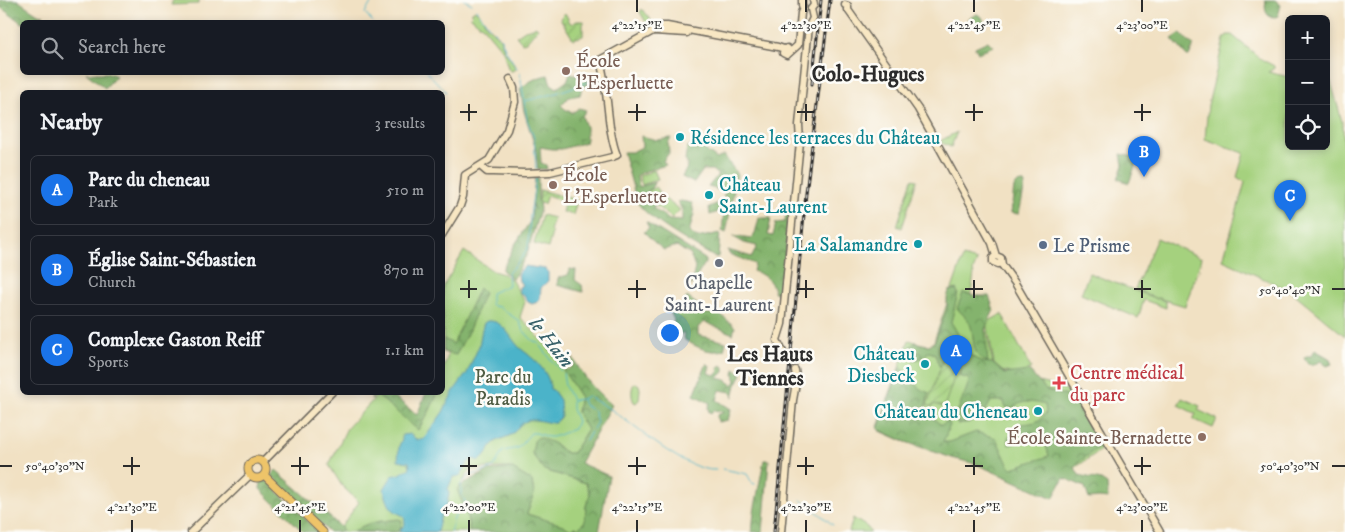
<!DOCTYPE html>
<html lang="en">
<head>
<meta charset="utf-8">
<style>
  :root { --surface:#171b24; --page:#242831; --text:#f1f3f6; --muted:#9ea1a6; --line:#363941; --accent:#1a73e8 }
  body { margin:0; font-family:"IM FELL DW Pica",serif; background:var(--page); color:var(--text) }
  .controls { position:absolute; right:15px; top:15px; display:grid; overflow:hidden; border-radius:8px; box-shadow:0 2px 8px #0003 }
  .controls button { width:45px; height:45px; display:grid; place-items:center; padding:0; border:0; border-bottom:1px solid var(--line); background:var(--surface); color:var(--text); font:25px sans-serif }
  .you { position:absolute; left:669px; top:332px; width:18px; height:18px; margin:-12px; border:4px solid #fff; border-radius:50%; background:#1a73e8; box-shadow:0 0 0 8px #1a73e833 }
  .badge { display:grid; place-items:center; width:32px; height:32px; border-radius:50%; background:var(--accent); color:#fff; font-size:16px; font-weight:700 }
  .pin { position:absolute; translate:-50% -41px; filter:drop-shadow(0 1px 2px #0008) }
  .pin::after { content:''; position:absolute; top:26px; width:18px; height:15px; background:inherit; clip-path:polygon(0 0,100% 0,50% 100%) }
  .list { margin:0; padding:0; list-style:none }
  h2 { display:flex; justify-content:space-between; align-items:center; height:65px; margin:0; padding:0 20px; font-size:21px }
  h2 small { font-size:16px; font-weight:400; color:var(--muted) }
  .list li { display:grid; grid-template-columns:32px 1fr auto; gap:15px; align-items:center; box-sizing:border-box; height:70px; margin:0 10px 10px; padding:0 10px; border:1px solid var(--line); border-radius:8px }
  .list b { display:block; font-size:19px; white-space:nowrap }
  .list p { margin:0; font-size:16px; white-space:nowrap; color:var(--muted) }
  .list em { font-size:16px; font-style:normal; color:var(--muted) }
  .icon { flex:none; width:28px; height:28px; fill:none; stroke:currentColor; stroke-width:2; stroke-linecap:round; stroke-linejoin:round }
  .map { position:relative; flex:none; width:1345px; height:532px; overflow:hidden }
  .search { position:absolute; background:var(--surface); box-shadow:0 2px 8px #0003; left:20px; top:20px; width:425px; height:55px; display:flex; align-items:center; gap:12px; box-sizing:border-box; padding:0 18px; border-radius:8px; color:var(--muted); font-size:19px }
  .panel { position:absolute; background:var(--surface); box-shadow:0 2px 8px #0003; left:20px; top:90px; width:425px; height:305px; border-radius:8px }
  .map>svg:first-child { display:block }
</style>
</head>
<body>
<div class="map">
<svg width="1345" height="532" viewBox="0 0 1345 532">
  <defs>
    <pattern id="forest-crowns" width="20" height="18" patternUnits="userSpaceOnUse" patternTransform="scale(1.25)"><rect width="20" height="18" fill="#84b36d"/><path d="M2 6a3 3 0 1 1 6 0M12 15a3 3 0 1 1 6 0" fill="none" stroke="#6c925a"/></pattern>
    <pattern id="garden-furrows" width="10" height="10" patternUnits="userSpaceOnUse" patternTransform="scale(1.25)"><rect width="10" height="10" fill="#a5d17e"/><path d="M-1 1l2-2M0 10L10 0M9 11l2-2" fill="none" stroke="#8eb46d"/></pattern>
  </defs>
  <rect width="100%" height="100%" fill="#fdfcf7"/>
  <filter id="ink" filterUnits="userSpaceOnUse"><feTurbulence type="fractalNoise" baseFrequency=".02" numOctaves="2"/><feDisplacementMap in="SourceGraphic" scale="10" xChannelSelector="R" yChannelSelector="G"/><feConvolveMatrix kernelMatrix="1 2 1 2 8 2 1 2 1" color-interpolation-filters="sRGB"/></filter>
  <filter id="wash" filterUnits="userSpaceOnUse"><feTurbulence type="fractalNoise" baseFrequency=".0096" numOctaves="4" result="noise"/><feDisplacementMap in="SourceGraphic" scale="20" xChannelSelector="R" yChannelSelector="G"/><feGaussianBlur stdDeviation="1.12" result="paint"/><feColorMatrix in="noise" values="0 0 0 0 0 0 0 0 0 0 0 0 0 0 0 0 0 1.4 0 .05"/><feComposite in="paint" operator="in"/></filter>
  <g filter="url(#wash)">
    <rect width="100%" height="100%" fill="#f1e1c3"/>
    <path fill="#a5d17e" stroke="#687e54" d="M173 0H199V4L171 5Z
      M642 9 649 17 655 27 650 29 640 12Z
      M475 10 483 18 486 25 500 38 505 52 512 61 516 69 512 71H510L508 68 503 51 484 28 471 17 472 12Z
      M1227 35H1232L1261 59 1274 66V69L1268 72 1289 77V146H1326L1327 68 1343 125 1345 171V336L1296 295 1284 288 1223 260 1245 182 1237 177 1244 153 1205 139 1208 105 1224 39Z
      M957 132 951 147 942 143 940 141Z
      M654 170 658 179 642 185 639 176Z
      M656 187 660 194 648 201 644 193Z
      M662 197 680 210 672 218 655 205Z
      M542 215 554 218 550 231 552 233 548 248 534 244Z
      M1157 238 1202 258 1185 306 1158 298 1166 302V308L1144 300 1138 318 1081 294 1089 273 1157 299 1135 289Z
      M464 251 493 271 503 274 511 279 525 302 520 317 553 352 580 396 577 412 587 430 573 453 566 454 553 443 544 470 586 483 590 494 586 506 585 521 579 528 571 530 527 514 534 494 532 481 510 468H486L470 470 458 489 467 516 470 532H343L341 527 359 502 342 486 329 465 347 428 377 396 396 409 419 427 433 393 442 392 443 370 448 355 443 351V287Z
      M963 257 977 261 973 271 974 274 969 305 984 316 993 365 1002 372 1072 391 1105 447 1059 479 1049 495 976 464 903 441 880 431 878 427 909 340 932 347Z
      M1002 314 1031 368 1018 375 1002 371 994 364 987 322Z
      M636 383 639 385 640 389 639 400 636 403 634 402C631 397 631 388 634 384Z
      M1182 398 1200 406 1198 410 1217 419 1213 428 1193 419 1196 414 1178 405Z
      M853 518 867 527 871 532H849Z"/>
    <path fill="url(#forest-crowns)" stroke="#586f4c" d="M0 0H17L38 14 44 15 34 19 38 22 22 23 0 7Z
      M1264 0H1275L1281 5 1278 16 1272 18C1266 15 1264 9 1266 2Z
      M977 14 982 17 984 22 969 25 967 22 969 18Z
      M1181 33 1189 42 1194 45 1189 56H1187L1172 39Z
      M988 41 993 46 978 53 975 47Z
      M86 73H109L116 76 105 88Z
      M570 74 587 78 588 85 582 87 580 95 569 97 561 105 565 109 572 113 579 108 586 110 582 116 586 127V142L562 149H552L540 147 541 163 546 165 547 169H538L536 150 524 111 520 89C529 81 537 77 548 75L551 84 557 88 567 81Z
      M641 136 657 140 671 138 668 143 669 153 663 161 666 165 646 171 637 175 639 187 655 182 651 188 642 197 648 203 657 199 653 208 669 220 682 221V210L678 202 681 201 692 203 694 214 689 232 697 238 720 233 718 257H714C694 245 648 220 637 202L623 152H632L642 147Z
      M704 146 706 151 717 159 724 155 737 174 726 233 722 231 724 210 710 215 709 207 724 201V191L708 187 718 175 712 170H703L694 183 682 177C685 171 690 166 685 160L687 147Z
      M1121 154 1138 158 1129 183 1118 179 1123 165Z
      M535 177H538V197L540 209 527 254 513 279 502 270 514 246 531 220Z
      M1019 182 1024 183 1025 185 1019 214 1011 213 1014 187Z
      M787 206H790L781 294 774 292C773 281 763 274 753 271L755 264 729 254 728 250 752 257 757 246 744 243 732 236 751 239 755 234 759 218H771L768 235 773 236 776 223 785 222Z
      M646 222 705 259V263L691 286 695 268 690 254 684 251 677 246 664 250 655 243 644 232 649 228Z
      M570 269 576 270 575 280 582 285 583 292 557 285 558 278 568 275Z
      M479 288 484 293 469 330 456 355 443 352V340L444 339 453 344Z
      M956 289 958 293 951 322 971 356 982 362 992 363 1005 374 1029 371 1046 390 1071 397 1100 446 1074 466 1079 475 1101 480 1107 484 1108 499 1099 498 1089 499 1085 487 1064 478 1053 498 976 464 952 458 903 441 878 429 900 367 920 389 929 393 925 408 934 419 941 425 948 421 950 425 943 442H950L976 432 996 438 1008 464 1012 468 1049 456 1043 435 1009 445 1008 437 1015 432 1019 424C1032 423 1037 424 1046 413L1045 405C1034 402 1021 399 1012 409L1005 407 1004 401H991L985 412 968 423 957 424C953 412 968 392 969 379L959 376 962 361 946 354 941 366H939L935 354 929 352 919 359 913 360 910 346 915 343 929 345 935 341 947 309V298L949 291Z
      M963 293 979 296H989L994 310 985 329 988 362C968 356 977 334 968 320 965 316 960 312 957 308Z
      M687 297 701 307 698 314 719 313 735 327 733 334 705 322 698 327V335L726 342 724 350C709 354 697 347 685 340L683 332 672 341 670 337 674 320 670 311H680Z
      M1315 350 1329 358 1332 364 1327 366 1321 361C1314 365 1309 367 1304 358L1306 356H1311Z
      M573 358C584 378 595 391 612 405L580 463 609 476 599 532H470L467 516 457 489 465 483 488 471 511 468 532 481 534 494 527 514 563 525 571 530 575 527 579 528 585 521 586 506 590 494 586 483 544 470 532 454 534 441 538 437 553 443 566 453H573L587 430 577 412 580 396 563 370 565 368 567 370 574 365 571 362Z
      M707 363 710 366 708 373 715 375 719 372 718 368 722 365 724 367V372L718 378 726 380 733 385 736 381 734 375 735 369 742 374 736 385 733 397 731 392 720 390 717 400 731 409 728 420 718 422 717 415 724 412 714 410 711 414 709 412 708 408 710 403 694 395Z
      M372 393H390L417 415 426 393H438L429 412 418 430 377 395 371 399Z
      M764 460H769L763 532H752L754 512Z
      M276 470 341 527 343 532H329L271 475Z
      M267 481 319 532H303L260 489 261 482Z
      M399 519 402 521 401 528 396 532H354C365 521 384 521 399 519Z"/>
    <path fill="url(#garden-furrows)" stroke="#687e54" d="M565 13 571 24 577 21H584V23L583 24V36L573 39 560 18Z
      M535 26 538 28 526 42 522 43 516 36 525 30 533 28Z
      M912 179 917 180 902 228 897 226Z
      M540 190 577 200 573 215 562 212 565 201 552 198V197L547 195 544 204 539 203Z
      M945 355 960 361 944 407 934 404 932 407 927 405Z"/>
    <path fill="#4bb3c9" stroke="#3b6f7a" d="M525 266 545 269 548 271V281L541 288 540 298 538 302 532 304 528 302 524 296 519 292V287L522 285 519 281 518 273Z
      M487 321C503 319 510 338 519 347 523 351 527 353 531 357 540 364 551 378 550 389L553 390 560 400 561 417 555 423C542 423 532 415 520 425 517 428 515 432 512 434 507 438 500 438 494 443 488 448 487 457 479 461L474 459 469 461 460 476 453 477 448 489 449 494 447 504 442 511 437 532H399L405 524 404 516C389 510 388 504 384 489L392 476 400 474 410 468 409 462 398 460 399 446 402 439V435L410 434C415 438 417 442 424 439L443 412 453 392 467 373 479 346 482 329 484 323Z"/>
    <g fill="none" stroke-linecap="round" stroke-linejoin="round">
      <path stroke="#4bb3c9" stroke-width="1" d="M373 0 365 13 373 22
        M464 0 472 4
        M476 9 489 26 501 38 506 51 517 68
        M427 72 446 92
        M520 73 527 120 534 138 536 169
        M525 101 553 94 591 81
        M582 399 584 405 594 411 597 422 593 429
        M572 400 582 399 588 396C596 402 604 405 612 410 636 427 686 472 716 470
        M586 441 591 432
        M723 469 747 474 752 483 755 484
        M801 500 821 515 833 525
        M450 532 455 516 466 504 461 492V484L469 476 493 468 503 451 518 448 531 433H536L548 437H553L574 429 577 421 572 409V400L565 386 563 373 551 360 539 343 532 340 523 330 519 321 499 307 493 306 491 304V293L509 285 508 273 523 256 528 247 530 215 536 176"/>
    </g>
  </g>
  <g filter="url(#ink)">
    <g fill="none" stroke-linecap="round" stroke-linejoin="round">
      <path stroke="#c9bda5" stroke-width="6" stroke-dasharray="6 3" stroke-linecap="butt" d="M783 352 795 370"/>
      <defs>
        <path id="secondary" d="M845 5 848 6V10L918 109 992 243 996 256
          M811 9 814 5 813 0
          M653 31 687 33
          M784 49 783 53 787 55 798 45 801 13 803 8 802 5V0
          M480 166 487 172H493L525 173 550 172 612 157 617 155C613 146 612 137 610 127 607 105 606 82 600 60L662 26H667L778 47 784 49 787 48 790 51
          M442 235 460 206 463 197 465 175 489 160 507 130 515 102 514 88 510 79
          M996 256 1001 258 1002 265 1015 283 1160 532
          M996 256 993 258V262L998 264 1001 262
          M783 352 777 340 782 324 783 314 800 142 799 125 809 26 813 18 811 9
          M263 462 332 392
          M191 532 250 475
          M781 532 793 400C795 389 797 381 795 370"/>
        <path id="primary" d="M248 469a9 9 0 1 1 18 0a9 9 0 1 1-18 0Z
          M264 475 323 532"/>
      </defs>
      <use href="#secondary" stroke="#706b60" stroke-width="9"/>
      <use href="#primary" stroke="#706b60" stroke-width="9"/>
      <use href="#secondary" stroke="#f8e7c3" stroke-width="6"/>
      <use href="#primary" stroke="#eec469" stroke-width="7"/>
      <defs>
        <path id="rail" d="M812 84 821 0
          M774 532 806 193 830 0"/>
      </defs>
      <use href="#rail" stroke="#2b2b2b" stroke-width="3"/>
      <use href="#rail" stroke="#fdfcf7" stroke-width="1" stroke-dasharray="4" stroke-linecap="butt"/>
    </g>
  </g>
  <path fill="none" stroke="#2b2b2b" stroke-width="2" d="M637 0V12M806 0V12M974 0V12M1142 0V12M469 104V121M637 104V121M806 104V121M974 104V121M1142 104V121M460 112H477M628 112H646M797 112H814M965 112H983M1134 112H1151M469 280V298M637 280V298M806 280V298M974 280V298M1142 280V298M460 289H477M628 289H646M797 289H814M965 289H983M1134 289H1151M1332 289H1345M132 457V475M300 457V475M469 457V475M637 457V475M806 457V475M974 457V475M1142 457V475M0 466H12M123 466H140M291 466H309M460 466H477M628 466H646M797 466H814M965 466H983M1134 466H1151M1332 466H1345M132 520V532M300 520V532M469 520V532M637 520V532M806 520V532M974 520V532M1142 520V532"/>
  <g fill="#8d6e63" stroke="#fdfcf7" stroke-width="2">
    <circle cx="566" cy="71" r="5"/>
    <circle cx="553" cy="185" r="5"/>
    <circle cx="1202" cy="437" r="5"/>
  </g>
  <g fill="#0f9aa8" stroke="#fdfcf7" stroke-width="2">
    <circle cx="680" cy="137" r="5"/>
    <circle cx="709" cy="195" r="5"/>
    <circle cx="918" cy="244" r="5"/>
    <circle cx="925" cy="364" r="5"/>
    <circle cx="1038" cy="411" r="5"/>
  </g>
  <circle fill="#5c6f8a" stroke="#fdfcf7" stroke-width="2" cx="1043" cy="245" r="5"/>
  <circle fill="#6b7280" stroke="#fdfcf7" stroke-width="2" cx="719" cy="263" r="5"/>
  <path fill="#e0444e" stroke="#fdfcf7" stroke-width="2" d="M1056.5 375.5h5v5h5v5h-5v5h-5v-5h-5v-5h5z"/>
  <g text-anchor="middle" stroke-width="5" stroke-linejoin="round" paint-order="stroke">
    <g font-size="19" fill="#785e54" stroke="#fdfcf7" text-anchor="start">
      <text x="576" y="67">École<tspan x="576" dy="22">l'Esperluette</tspan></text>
      <text x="563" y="181">École<tspan x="563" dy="22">L'Esperluette</tspan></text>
      <text x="1192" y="444" text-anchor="end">École Sainte-Bernadette</text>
    </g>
    <g font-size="19" fill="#0d838f" stroke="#fdfcf7" text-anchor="end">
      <text x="690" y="144" text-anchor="start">Résidence les terraces du Château</text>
      <text x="719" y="191" text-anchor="start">Château<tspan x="719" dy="22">Saint-Laurent</tspan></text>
      <text x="908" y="251">La Salamandre</text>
      <text x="915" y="360">Château<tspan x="915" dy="22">Diesbeck</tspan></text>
      <text x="1028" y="418">Château du Cheneau</text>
    </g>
    <g font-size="19" fill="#4e5e75" stroke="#fdfcf7" text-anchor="start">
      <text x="1053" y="252">Le Prisme</text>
    </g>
    <g font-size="19" fill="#5b616d" stroke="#fdfcf7">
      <text x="719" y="289">Chapelle<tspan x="719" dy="22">Saint-Laurent</tspan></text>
    </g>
    <g font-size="19" fill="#be3a42" stroke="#fdfcf7" text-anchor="start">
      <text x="1070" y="379">Centre médical<tspan x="1070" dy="22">du parc</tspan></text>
    </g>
    <g font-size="19" fill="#505d44" stroke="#fdfcf7">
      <text x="503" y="383">Parc du<tspan x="503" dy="22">Paradis</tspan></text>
    </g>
    <g font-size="20" font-style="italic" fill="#38616a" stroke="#fdfcf7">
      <text transform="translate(552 342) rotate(52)" y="7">le Hain</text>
    </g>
    <g font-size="21" font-weight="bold" fill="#2b2b2b" stroke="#fdfcf7">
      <text x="868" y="81">Colo-Hugues</text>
      <text x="770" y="361">Les Hauts<tspan x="770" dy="24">Tiennes</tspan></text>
    </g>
  </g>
  <g font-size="12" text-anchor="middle" fill="#2b2b2b" stroke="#fdfcf7" stroke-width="5" stroke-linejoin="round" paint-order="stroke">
    <text x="637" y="29">4°22'15"E</text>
    <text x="806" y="29">4°22'30"E</text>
    <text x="974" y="29">4°22'45"E</text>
    <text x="1142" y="29">4°23'00"E</text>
    <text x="1290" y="294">50°40'40"N</text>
    <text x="55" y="470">50°40'30"N</text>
    <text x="1290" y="470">50°40'30"N</text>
    <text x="132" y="511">4°21'30"E</text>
    <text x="300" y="511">4°21'45"E</text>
    <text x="469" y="511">4°22'00"E</text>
    <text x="637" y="511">4°22'15"E</text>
    <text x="806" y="511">4°22'30"E</text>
    <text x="974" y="511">4°22'45"E</text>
    <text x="1142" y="511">4°23'00"E</text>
  </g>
</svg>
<div class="controls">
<button>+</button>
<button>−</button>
<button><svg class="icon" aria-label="locate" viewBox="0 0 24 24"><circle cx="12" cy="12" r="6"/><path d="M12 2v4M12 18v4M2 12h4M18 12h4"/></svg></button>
</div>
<div class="you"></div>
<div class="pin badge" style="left:956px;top:376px">A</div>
<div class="pin badge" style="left:1144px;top:177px">B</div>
<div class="pin badge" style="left:1290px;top:221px">C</div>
<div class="search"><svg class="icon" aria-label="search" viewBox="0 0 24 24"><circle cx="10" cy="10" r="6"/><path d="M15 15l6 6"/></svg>Search here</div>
<section class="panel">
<h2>Nearby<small>3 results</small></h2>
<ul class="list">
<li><span class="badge">A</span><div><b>Parc du cheneau</b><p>Park</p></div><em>510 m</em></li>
<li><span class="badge">B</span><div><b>Église Saint-Sébastien</b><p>Church</p></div><em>870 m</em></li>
<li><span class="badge">C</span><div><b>Complexe Gaston Reiff</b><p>Sports</p></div><em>1.1 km</em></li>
</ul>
</section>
</div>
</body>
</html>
